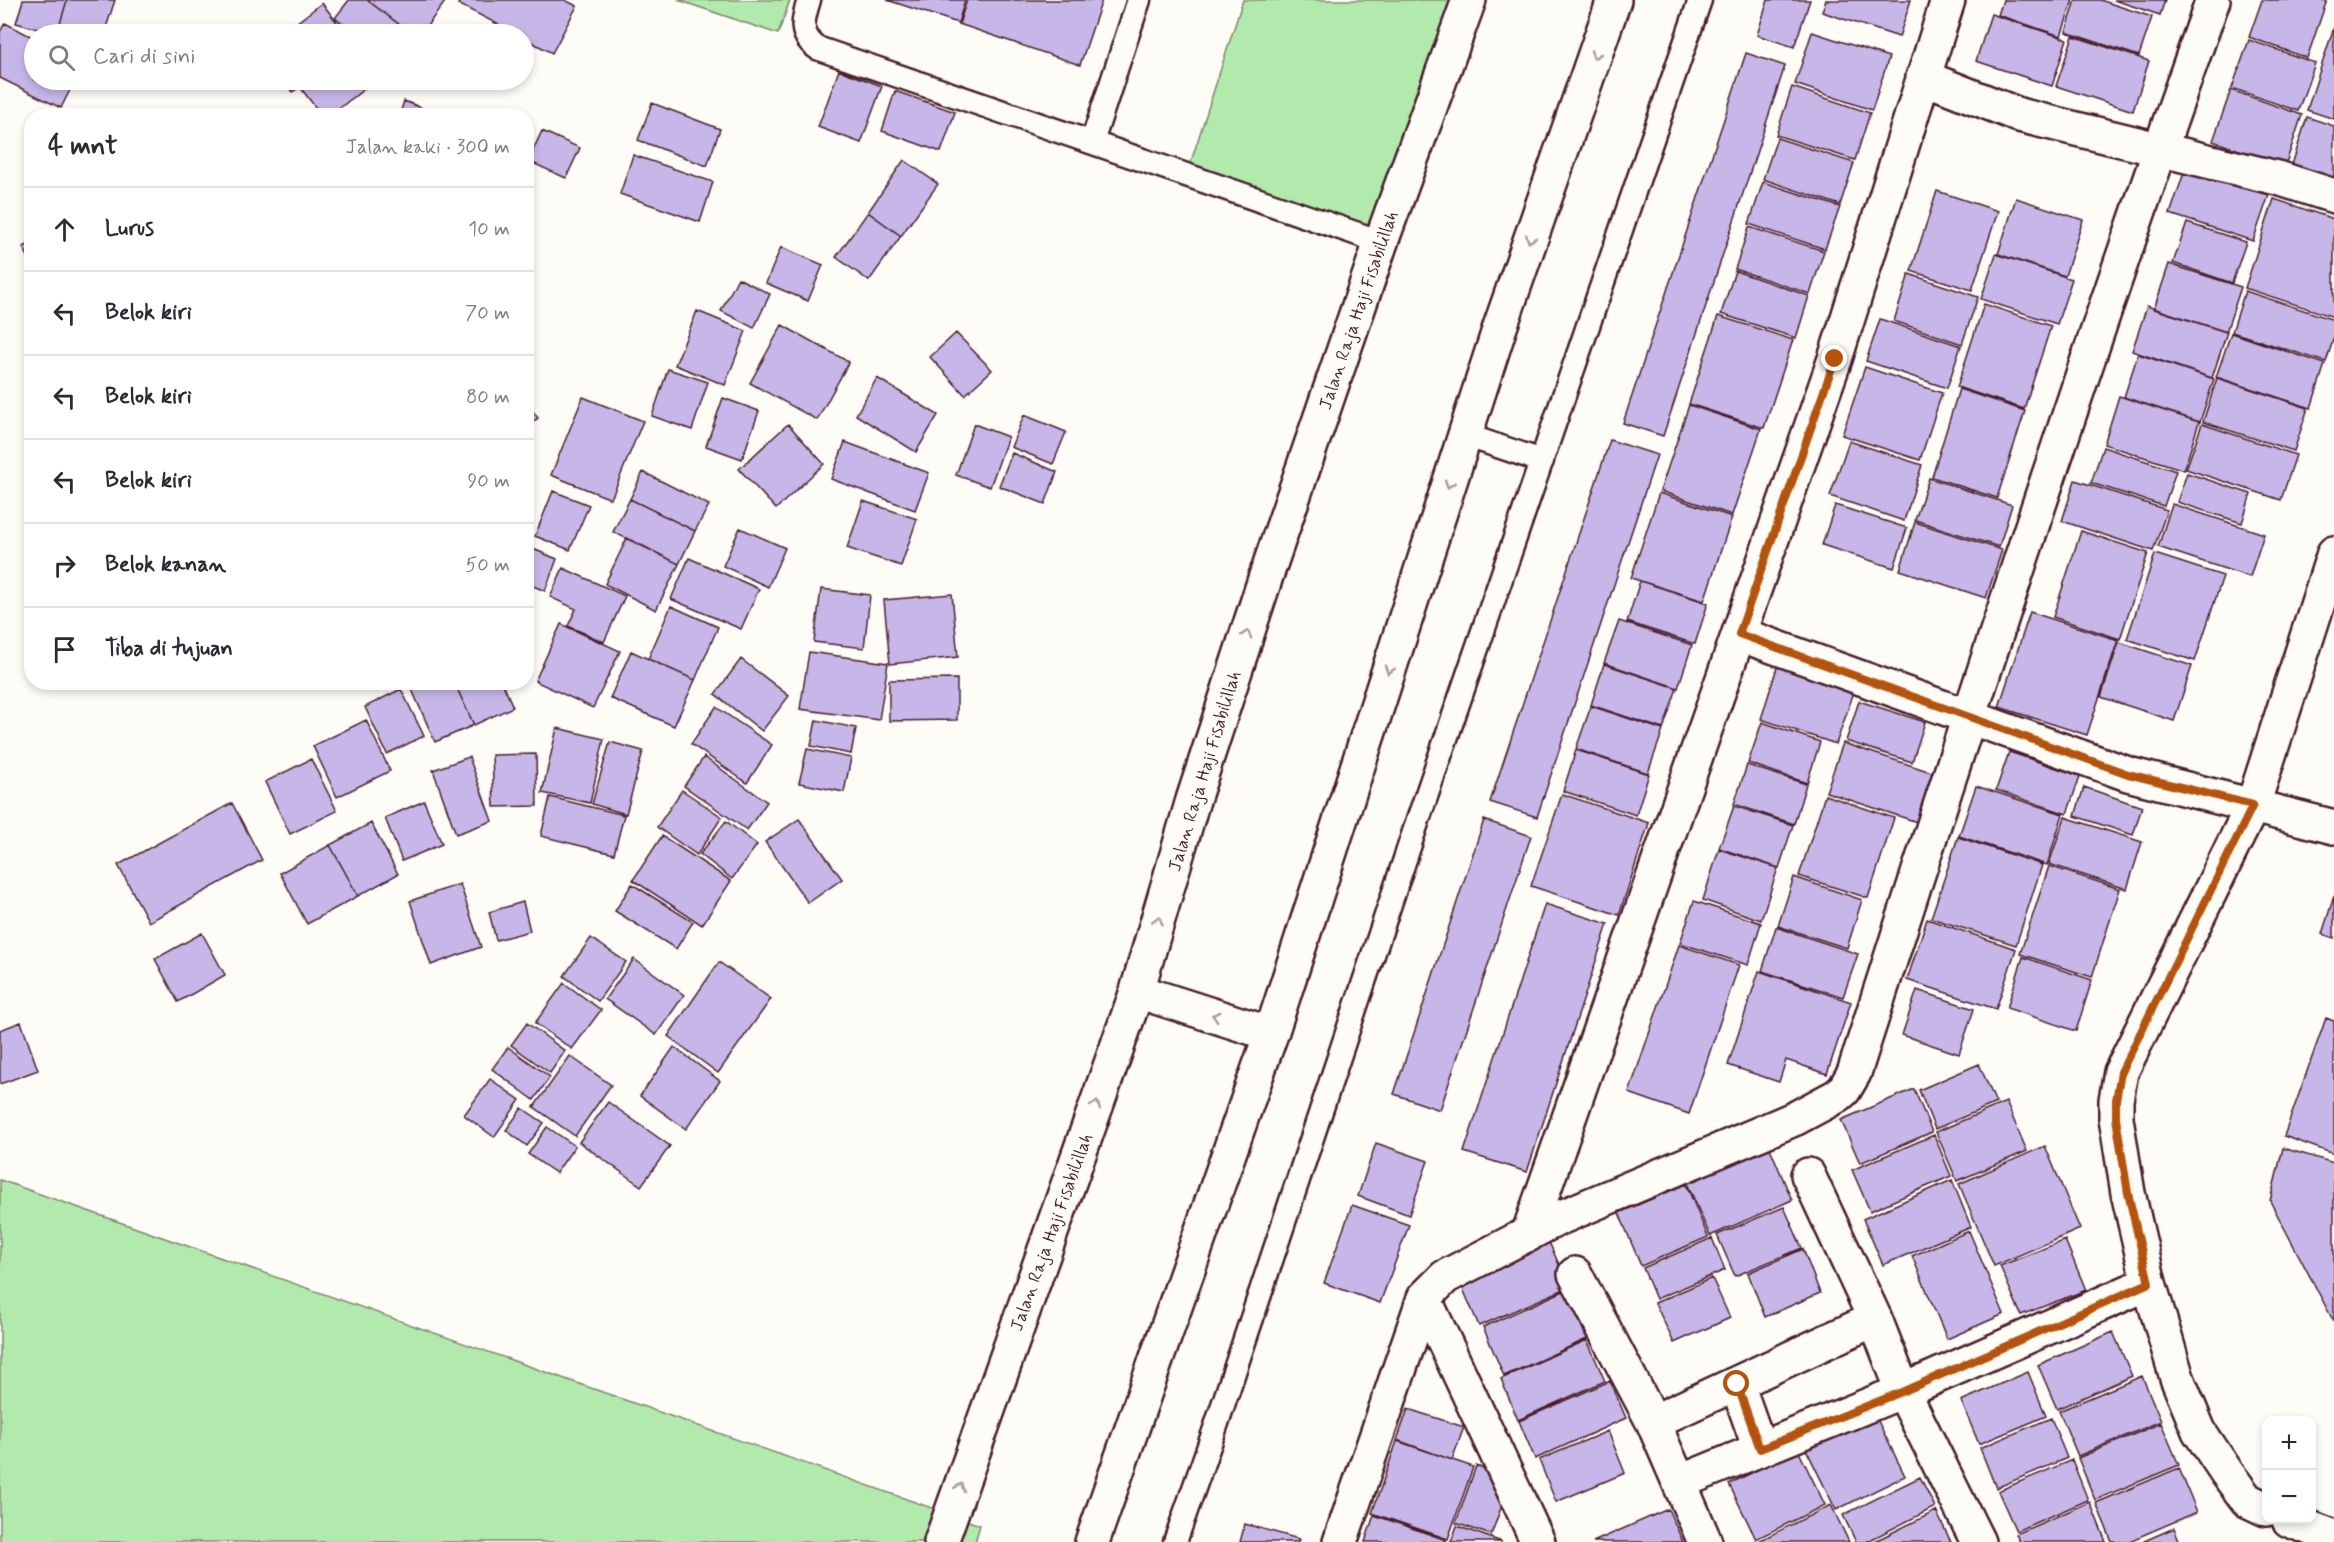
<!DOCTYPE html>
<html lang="id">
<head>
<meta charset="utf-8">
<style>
  :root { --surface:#fff; --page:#f2f2f3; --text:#2b2b33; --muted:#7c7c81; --line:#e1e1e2 }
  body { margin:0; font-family:Mynerve,sans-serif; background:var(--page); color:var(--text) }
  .controls { position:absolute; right:18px; bottom:18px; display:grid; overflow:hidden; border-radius:12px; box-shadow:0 3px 9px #0003 }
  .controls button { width:54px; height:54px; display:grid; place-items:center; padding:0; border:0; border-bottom:2px solid var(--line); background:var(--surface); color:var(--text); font:30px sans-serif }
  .stop { position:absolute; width:18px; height:18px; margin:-14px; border:4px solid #b45309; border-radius:50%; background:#fff }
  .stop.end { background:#b45309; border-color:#fff; box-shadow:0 2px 6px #0008 }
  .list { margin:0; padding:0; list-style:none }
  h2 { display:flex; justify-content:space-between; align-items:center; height:78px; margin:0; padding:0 24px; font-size:26px }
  h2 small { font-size:20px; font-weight:400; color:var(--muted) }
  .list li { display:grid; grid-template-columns:39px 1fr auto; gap:18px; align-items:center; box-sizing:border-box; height:84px; padding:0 24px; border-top:2px solid var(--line) }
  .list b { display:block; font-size:22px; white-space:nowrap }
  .list em { font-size:20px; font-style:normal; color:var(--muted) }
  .icon { flex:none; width:33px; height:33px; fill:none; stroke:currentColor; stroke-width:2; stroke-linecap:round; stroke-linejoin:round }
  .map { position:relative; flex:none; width:2334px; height:1542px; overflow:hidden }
  .search { position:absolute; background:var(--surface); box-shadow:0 3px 9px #0003; left:24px; top:24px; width:510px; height:66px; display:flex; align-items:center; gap:15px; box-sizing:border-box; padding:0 21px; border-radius:33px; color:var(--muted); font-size:22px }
  .panel { position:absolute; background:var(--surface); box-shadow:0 3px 9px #0003; left:24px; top:108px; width:510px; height:582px; border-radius:24px }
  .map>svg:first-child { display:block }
</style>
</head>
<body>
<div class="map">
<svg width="2334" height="1542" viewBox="0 0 2334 1542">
  <rect width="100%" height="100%" fill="#fdfcf7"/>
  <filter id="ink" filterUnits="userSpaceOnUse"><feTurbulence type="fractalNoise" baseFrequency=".0167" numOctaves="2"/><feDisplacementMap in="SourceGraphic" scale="12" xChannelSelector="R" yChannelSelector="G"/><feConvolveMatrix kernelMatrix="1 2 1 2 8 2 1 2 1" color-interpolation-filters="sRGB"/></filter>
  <g filter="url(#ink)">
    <path fill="#b2eaad" stroke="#7e846c" stroke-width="1.5" d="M678 0H790L778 34Z
      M1243 0H1478L1381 242 1187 174Z
      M0 1180 980 1525 975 1542H0Z"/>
    <path fill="#c6b7e8" stroke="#4a1f2b" stroke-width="1.5" d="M23 0H67L57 34 16 23Z
      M67 0H115L104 34H57Z
      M349 0H367L412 34H357L335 18Z
      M367 0H442L445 2 421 34H412Z
      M461 0H565L577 6 552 53 524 38V34H517L458 4Z
      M887 0H965L958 23Z
      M967 0H1102L1080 65 959 24Z
      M1768 0H1810L1794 47 1757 35Z
      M1826 0H1911L1899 37 1822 12Z
      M2003 0H2073L2061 36 1998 15Z
      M2076 0H2100L2152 17 2139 56 2066 32Z
      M2114 0H2165L2160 15Z
      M2262 0H2327L2307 58 2249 37Z
      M322 3 346 34H282Z
      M1991 14 2067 39 2052 86 1976 61Z
      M5 23 34 38V80H75L61 108 0 78V32Z
      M2334 27V119L2307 110Z
      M1812 32 1889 57 1872 110 1795 84Z
      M2073 36 2149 61 2133 111 2056 86Z
      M2249 40 2315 63 2298 111 2232 88Z
      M1746 53 1785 66 1663 436 1623 423Z
      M839 70 882 86 861 143 818 127Z
      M283 80H376L329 116H322L300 87 292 92Z
      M1792 87 1870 113 1855 160 1776 135Z
      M2231 90 2302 115 2285 166 2213 141Z
      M895 91 955 112 941 152 882 131Z
      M404 101 443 116H399Z
      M652 103 720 129 707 166 638 140Z
      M2307 117 2334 126V179L2292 165Z
      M542 131 580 148 566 178 528 161Z
      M1777 138 1854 163 1840 205 1763 179Z
      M633 155 713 182 700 222 620 194Z
      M904 160 938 184 901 236 868 212Z
      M2187 164 2270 192 2253 241 2170 214Z
      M1763 182 1840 207 1825 249 1749 224Z
      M1937 191 1998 211 1972 290 1911 271Z
      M2016 198 2083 220 2065 276 1998 254Z
      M2274 199 2334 219V317L2245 288Z
      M868 212 901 236 869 281 836 257Z
      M2187 223 2246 242 2232 283 2173 263Z
      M1749 227 1824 251 1810 294 1735 269Z
      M32 243V264L23 247Z
      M781 247 823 265 808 301 766 283Z
      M1996 254 2072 279 2057 324 1981 299Z
      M2169 264 2241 287 2226 332 2154 309Z
      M1735 271 1809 296 1796 338 1721 314Z
      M1909 274 1978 297 1962 344 1894 321Z
      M738 278 770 294 754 328 721 311Z
      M2245 291 2334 320V337L2326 362 2232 332Z
      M1984 304 2051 326 2024 409 1957 387Z
      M2147 306 2227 332 2212 378 2132 351Z
      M697 311 746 331 725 385 675 365Z
      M1718 316 1793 340 1764 428 1689 404Z
      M1880 319 1961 346 1947 388 1866 361Z
      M782 325 849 362 817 420 750 383Z
      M956 333 992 370 965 395 930 357Z
      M2231 333 2325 364 2311 408 2216 377Z
      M2138 354 2214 379 2200 422 2124 397Z
      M1865 367 1942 393 1920 460 1842 435Z
      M668 369 708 382 692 430 652 416Z
      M877 378 938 415 916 452 856 415Z
      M2217 378 2308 408 2294 451 2203 422Z
      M1959 389 2025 411 1997 498 1932 477Z
      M2119 396 2199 422 2184 470 2104 444Z
      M583 397 643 421 611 499 551 475Z
      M723 398 759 411 742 459 706 446Z
      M526 402 538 418 526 427Z
      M1689 405 1761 429 1732 515 1660 491Z
      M1024 415 1066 432 1053 464 1011 447Z
      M788 424 824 464 776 509 739 469Z
      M974 424 1008 437 990 487 956 475Z
      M2202 424 2296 455 2281 500 2186 469Z
      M1610 440 1657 455 1537 817 1490 802Z
      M1849 441 1922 465 1904 521 1830 496Z
      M845 442 929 473 915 510 831 479Z
      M2103 447 2176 471 2164 506 2091 483Z
      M1012 453 1057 472 1045 504 999 486Z
      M643 472 709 505 695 531 630 499Z
      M2187 473 2251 494 2242 523 2177 502Z
      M1929 478 2012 505 1999 547 1915 520Z
      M2075 480 2167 510 2153 551 2062 521Z
      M553 491 589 505 570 550 535 536Z
      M1659 493 1732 517 1704 601 1631 578Z
      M630 499 695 531 679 564 613 532Z
      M863 501 917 519 901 566 847 548Z
      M2172 504 2264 534 2250 577 2158 547Z
      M1835 505 1907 528 1894 568 1822 545Z
      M1915 522 2002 550 1986 598 1900 570Z
      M740 528 785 548 768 587 723 566Z
      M2081 531 2148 553 2120 639 2053 617Z
      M627 538 679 564 656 610 605 584Z
      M533 549 557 559 545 591 526 583V565Z
      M2155 554 2223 576 2195 661 2127 639Z
      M689 558 759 589 741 629 671 599Z
      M563 568 625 596 604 642 568 626 576 609 550 597Z
      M1640 581 1708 603 1695 644 1627 622Z
      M821 589 870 595 864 648 814 642Z
      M952 594 958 657 890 664 884 600Z
      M671 606 718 627 695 680 648 659Z
      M2030 612 2118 640 2087 735 1999 707Z
      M1619 621 1692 645 1678 688 1604 663Z
      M561 624 620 651 593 708 535 681Z
      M2119 642 2192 666 2174 721 2101 697Z
      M631 651 695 680 674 726 610 698Z
      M809 652 888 663 879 720 800 709Z
      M741 659 789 696 762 731 715 694Z
      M1779 661 1856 686 1836 744 1761 719Z
      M1604 664 1677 688 1663 729 1591 705Z
      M957 679V720L889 721V680Z
      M415 682H454L474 725 435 742 410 685Z
      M454 682H502L513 707 474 725Z
      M401 689 424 736 387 754 365 707Z
      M1859 701 1925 722 1912 762 1846 741Z
      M1591 706 1663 730 1648 773 1576 749Z
      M716 707 772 745 747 783 691 744Z
      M366 720 390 771 337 797 313 746Z
      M816 720 856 728 851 754 811 746Z
      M1762 722 1820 742 1807 783 1748 763Z
      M557 728 604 739 590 803 542 793Z
      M610 742 643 751 626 814 592 804Z
      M1843 743 1934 773 1917 822 1826 792Z
      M807 749 851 758 844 792 799 783Z
      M1576 750 1649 774 1636 815 1563 791Z
      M2009 752 2080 776 2067 814 1996 790Z
      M536 754 537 806 494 807 492 755Z
      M469 757 492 821 456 834 433 770Z
      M704 757 767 802 747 830 684 786Z
      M311 759 337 811 290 834 265 782Z
      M1747 765 1806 784 1794 824 1734 804Z
      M1976 786 2063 814 2047 865 1959 836Z
      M2084 787 2142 807 2133 835 2075 816Z
      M682 790 722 817 697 855 657 827Z
      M1562 794 1649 823 1619 915 1531 886Z
      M1825 795 1894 818 1868 898 1799 876Z
      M550 797 624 815 614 854 541 836Z
      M424 801 442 844 402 861 385 818Z
      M232 803 262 860 149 922 118 865Z
      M1734 806 1793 825 1779 868 1719 848Z
      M2065 817 2142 842 2127 889 2049 864Z
      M799 819 842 879 808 903 765 842Z
      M1484 820 1531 836 1440 1110 1394 1094Z
      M726 821 757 845 732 879 700 854Z
      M371 823 398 874 358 896 330 845Z
      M662 836 731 881 702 925 633 880Z
      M1958 837 2042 865 2016 945 1931 918Z
      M330 845 358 896 307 924 280 873Z
      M1719 849 1778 868 1761 920 1703 900Z
      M2049 866 2120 889 2092 977 2020 954Z
      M1794 877 1862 900 1847 948 1778 926Z
      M460 884 481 947 431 965 410 901Z
      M632 884 693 922 676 949 615 911Z
      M2334 896V938L2322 934Z
      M1694 901 1761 923 1748 965 1680 943Z
      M523 902 530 931 496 940 489 912Z
      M1545 904 1608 924 1527 1172 1464 1152Z
      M1927 919 2016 949 1996 1009 1907 980Z
      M1776 927 1858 954 1843 997 1762 971Z
      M202 933 225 975 178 1002 155 959Z
      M591 938 626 962 598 1001 564 976Z
      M1679 945 1739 965 1689 1114 1629 1093Z
      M2023 957 2092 980 2076 1031 2007 1008Z
      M634 959 684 995 656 1035 605 999Z
      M719 962 771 999 718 1073 668 1036Z
      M1759 971 1851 1002 1827 1074 1786 1060 1779 1082 1728 1065Z
      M564 983 601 1010 572 1049 535 1023Z
      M1917 990 1974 1009 1959 1054 1902 1035Z
      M2326 1018 2334 1021V1154L2284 1136Z
      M21 1022 38 1070 0 1084V1030Z
      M527 1023 565 1051 550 1073 511 1045Z
      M508 1047 550 1077 534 1100 492 1069Z
      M674 1047 720 1081 686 1129 640 1096Z
      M570 1056 611 1085 575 1136 534 1107Z
      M1979 1064 1996 1103 1935 1129 1919 1090Z
      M490 1079 520 1100 494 1137 464 1115Z
      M1914 1089 1932 1132 1860 1163 1841 1120Z
      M608 1102 670 1146 641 1186 579 1142Z
      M2006 1102 2027 1151 1957 1181 1936 1132Z
      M522 1108 544 1123 527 1146 506 1130Z
      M547 1127 575 1146 556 1173 528 1154Z
      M1934 1135 1951 1176 1870 1211 1852 1170Z
      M1376 1143 1428 1161 1409 1215 1358 1196Z
      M2045 1146 2080 1229 1994 1266 1959 1184Z
      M1770 1148 1792 1200 1710 1236 1687 1183Z
      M2283 1148 2334 1163V1322L2270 1201Z
      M1952 1180 1971 1227 1883 1265 1863 1219Z
      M1686 1184 1708 1237 1641 1266 1619 1213Z
      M1352 1205 1409 1225 1380 1303 1324 1283Z
      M1784 1207 1802 1248 1735 1276 1717 1235Z
      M1969 1231 2004 1314 1947 1339 1912 1256Z
      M1712 1238 1725 1270 1656 1299 1643 1268Z
      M2065 1240 2086 1290 2021 1315 2000 1266Z
      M1549 1242 1569 1287 1479 1326 1460 1282Z
      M1803 1249 1820 1293 1765 1317 1748 1273Z
      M1712 1278 1730 1318 1674 1343 1655 1303Z
      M1566 1290 1587 1339 1504 1376 1483 1327Z
      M2113 1332 2132 1376 2057 1409 2038 1365Z
      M1587 1340 1605 1381 1518 1420 1501 1379Z
      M2028 1372 2046 1416 1979 1444 1961 1401Z
      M2142 1376 2161 1421 2078 1456 2059 1411Z
      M1610 1381 1626 1418 1535 1459 1519 1421Z
      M1408 1409 1464 1427 1452 1460 1397 1440Z
      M1875 1415 1905 1476 1836 1510 1806 1449Z
      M2051 1418 2067 1458 1996 1488 1980 1448Z
      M2161 1423 2179 1465 2095 1500 2078 1458Z
      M1608 1431 1625 1473 1556 1502 1539 1460Z
      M1397 1441 1473 1467 1448 1539 1372 1513Z
      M1798 1450 1825 1505 1756 1539 1729 1484Z
      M2072 1460 2088 1500 2016 1531 1998 1491Z
      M1476 1466 1493 1471 1505 1497 1491 1535 1456 1523Z
      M2179 1468 2197 1512 2127 1542H2112L2096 1503Z
      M1920 1477 1935 1507 1866 1542H1856L1843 1515Z
      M2090 1502 2106 1542H2020L2016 1534Z
      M1831 1505 1849 1542H1757Z
      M1668 1509 1683 1542H1593Z
      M1936 1511 1951 1542H1873Z
      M1374 1515 1446 1540V1542H1365Z
      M1245 1524 1299 1539 1298 1542H1240Z
      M1457 1526 1502 1542H1451Z
      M2174 1528 2180 1542H2142Z"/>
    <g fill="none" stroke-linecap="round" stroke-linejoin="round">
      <defs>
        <path id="lane" d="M809 0C803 19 798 34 817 48L1381 242
          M1092 142 1139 0
          M1465 435 1542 461
          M1175 1542 1216 1426 1418 820 1700 0"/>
        <path id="street" d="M1923 77 2019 115 2281 179 2334 196
          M1739 634 2128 774 2334 827
          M1808 1175 1875 1319 1903 1391 1978 1542
          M1528 1235 1835 359 1948 0
          M1575 1274 1653 1422 1705 1542
          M1424 1298 1538 1542
          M1737 1384 1760 1449
          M1653 1422 1875 1319
          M1680 1482 1903 1391 2149 1283
          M2266 1509 2247 1500 2227 1473 2199 1431 2177 1378 2149 1283 2128 1193 2116 1118V1100L2121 1072 2253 805 2334 553
          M2289 1520 2334 1537
          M1340 1542 1424 1298 1445 1277 1557 1219 1796 1118 1837 1096 1844 1090 1854 1073C1969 714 2086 355 2213 0"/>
        <path id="primary" d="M1137 991 1271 1034
          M941 1542 1137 991 1193 800 1265 579 1381 242 1469 0
          M1092 1542 1271 1034 1500 327 1614 0"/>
      </defs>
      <use href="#lane" stroke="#4a1f2b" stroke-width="27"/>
      <use href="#street" stroke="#4a1f2b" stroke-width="38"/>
      <use href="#primary" stroke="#4a1f2b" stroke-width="38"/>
      <use href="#lane" stroke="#fdfcf7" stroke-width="22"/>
      <use href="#street" stroke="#fdfcf7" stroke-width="33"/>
      <use href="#primary" stroke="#fdfcf7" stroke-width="33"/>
    </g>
    <defs><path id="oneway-chevron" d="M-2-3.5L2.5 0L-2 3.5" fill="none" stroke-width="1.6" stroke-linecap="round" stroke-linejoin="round" transform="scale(1.5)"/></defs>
    <g stroke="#ac999b">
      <use href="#oneway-chevron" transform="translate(1595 55) rotate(109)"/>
      <use href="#oneway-chevron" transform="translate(1530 239) rotate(109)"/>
      <use href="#oneway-chevron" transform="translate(1449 484) rotate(108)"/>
      <use href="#oneway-chevron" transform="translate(1247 634) rotate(-72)"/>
      <use href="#oneway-chevron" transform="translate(1389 670) rotate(108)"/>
      <use href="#oneway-chevron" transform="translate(1158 920) rotate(-74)"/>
      <use href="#oneway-chevron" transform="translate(1216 1016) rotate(-162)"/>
      <use href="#oneway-chevron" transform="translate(1096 1105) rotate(-70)"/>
      <use href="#oneway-chevron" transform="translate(960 1487) rotate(-70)"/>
    </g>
  </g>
  <g fill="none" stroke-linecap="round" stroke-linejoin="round" filter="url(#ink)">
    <path stroke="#b45309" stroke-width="8" d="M1737 1384 1760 1449 1904 1391 2149 1283 2128 1193 2116 1118V1100L2121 1072 2253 805 2128 774 1739 634 1835 359"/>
  </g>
  <g text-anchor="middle" stroke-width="4.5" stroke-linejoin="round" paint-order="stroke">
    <g font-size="18" fill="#4a1f2b" stroke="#fdfcf7">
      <text transform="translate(1358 310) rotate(-71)" y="6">Jalan Raja Haji Fisabilillah</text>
      <text transform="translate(1204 771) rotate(-73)" y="6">Jalan Raja Haji Fisabilillah</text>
      <text transform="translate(1051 1232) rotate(-70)" y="6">Jalan Raja Haji Fisabilillah</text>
    </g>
  </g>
</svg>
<div class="controls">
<button>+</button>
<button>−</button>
</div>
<div class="stop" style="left:1737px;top:1384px"></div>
<div class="stop end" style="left:1835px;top:359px"></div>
<div class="search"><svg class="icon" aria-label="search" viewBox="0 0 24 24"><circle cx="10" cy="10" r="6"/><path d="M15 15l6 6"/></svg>Cari di sini</div>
<section class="panel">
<h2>4 mnt<small>Jalan kaki · 300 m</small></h2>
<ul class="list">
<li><svg class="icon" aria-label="ahead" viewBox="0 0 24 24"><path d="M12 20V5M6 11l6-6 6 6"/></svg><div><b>Lurus</b></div><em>10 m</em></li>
<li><svg class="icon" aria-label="left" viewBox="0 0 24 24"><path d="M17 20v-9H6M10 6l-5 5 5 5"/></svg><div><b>Belok kiri</b></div><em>70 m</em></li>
<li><svg class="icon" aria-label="left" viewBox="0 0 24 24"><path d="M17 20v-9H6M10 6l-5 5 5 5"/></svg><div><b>Belok kiri</b></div><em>80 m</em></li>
<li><svg class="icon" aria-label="left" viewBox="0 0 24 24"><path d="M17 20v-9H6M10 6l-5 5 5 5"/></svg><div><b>Belok kiri</b></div><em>90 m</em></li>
<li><svg class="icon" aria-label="right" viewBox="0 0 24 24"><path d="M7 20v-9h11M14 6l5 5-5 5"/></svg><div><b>Belok kanan</b></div><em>50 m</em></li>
<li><svg class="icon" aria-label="arrive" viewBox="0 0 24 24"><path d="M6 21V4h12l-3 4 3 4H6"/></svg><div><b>Tiba di tujuan</b></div></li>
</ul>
</section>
</div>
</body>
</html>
